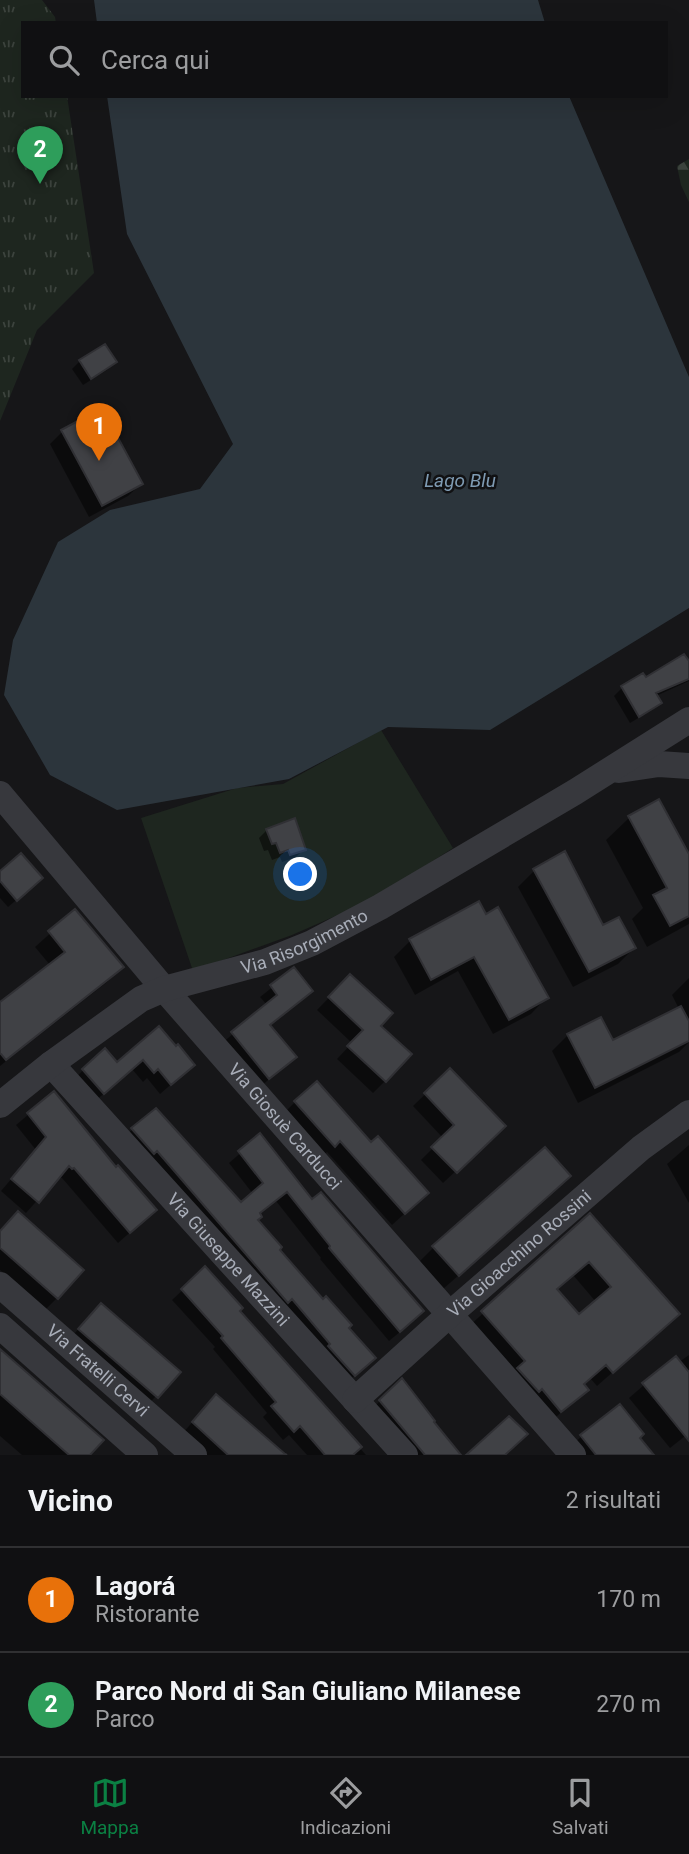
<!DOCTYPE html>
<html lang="it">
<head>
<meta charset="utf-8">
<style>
  :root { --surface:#101012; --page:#1e1e20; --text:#f1f3f6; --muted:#9c9d9f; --line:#303032; --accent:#0b8043 }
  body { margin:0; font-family:Roboto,sans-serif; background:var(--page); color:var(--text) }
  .you { position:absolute; left:301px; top:875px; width:24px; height:24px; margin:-18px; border:5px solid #fff; border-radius:50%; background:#1a73e8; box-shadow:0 0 0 10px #1a73e833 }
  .badge { display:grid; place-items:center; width:46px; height:46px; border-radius:50%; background:var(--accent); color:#fff; font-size:23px; font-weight:700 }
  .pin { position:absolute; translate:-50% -58px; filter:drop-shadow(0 2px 4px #0008) }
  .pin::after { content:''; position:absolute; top:37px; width:24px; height:21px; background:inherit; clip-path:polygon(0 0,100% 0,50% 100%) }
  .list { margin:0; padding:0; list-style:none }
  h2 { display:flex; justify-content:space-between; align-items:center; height:91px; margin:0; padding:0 28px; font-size:30px }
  h2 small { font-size:23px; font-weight:400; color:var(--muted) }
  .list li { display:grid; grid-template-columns:46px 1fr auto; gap:21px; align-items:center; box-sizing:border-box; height:105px; padding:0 28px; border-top:2px solid var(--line) }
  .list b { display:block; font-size:26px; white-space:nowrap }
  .list p { margin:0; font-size:23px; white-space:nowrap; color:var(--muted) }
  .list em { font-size:23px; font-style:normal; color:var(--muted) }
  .icon { flex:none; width:38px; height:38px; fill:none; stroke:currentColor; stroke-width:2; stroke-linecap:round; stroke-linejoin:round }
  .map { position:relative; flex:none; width:689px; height:1455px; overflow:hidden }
  .search { position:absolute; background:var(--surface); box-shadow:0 7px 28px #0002; left:21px; right:21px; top:21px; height:77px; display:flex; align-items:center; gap:18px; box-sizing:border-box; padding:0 24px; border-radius:0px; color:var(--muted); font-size:26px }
  .sheet { height:301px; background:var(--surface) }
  nav { display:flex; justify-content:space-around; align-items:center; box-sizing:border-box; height:98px; border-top:2px solid var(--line); background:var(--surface); font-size:19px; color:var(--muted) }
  nav a { display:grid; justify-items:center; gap:4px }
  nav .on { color:var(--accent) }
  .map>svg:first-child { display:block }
</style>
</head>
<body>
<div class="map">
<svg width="689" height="1455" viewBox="0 0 689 1455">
  <defs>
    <pattern id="grass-tufts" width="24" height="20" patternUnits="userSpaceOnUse" patternTransform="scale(1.75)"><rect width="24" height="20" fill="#1e261f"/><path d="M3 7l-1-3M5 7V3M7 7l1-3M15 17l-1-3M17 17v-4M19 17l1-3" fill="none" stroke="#3c433d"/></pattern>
    <pattern id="forest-firs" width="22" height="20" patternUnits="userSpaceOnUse" patternTransform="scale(1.75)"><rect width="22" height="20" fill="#1e261f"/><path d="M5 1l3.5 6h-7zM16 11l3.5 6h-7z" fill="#3c433d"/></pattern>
  </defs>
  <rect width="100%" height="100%" fill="#161618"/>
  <path fill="url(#grass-tufts)" d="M0 0H42L55 17 56 23H23V96H67L94 273 37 330 0 421Z"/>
  <path fill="url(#forest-firs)" d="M689 159V202L681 185 677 166Z"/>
  <path fill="#1e261f" d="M381 730 453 848 372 900 292 935 193 971 141 818 237 788 283 784Z"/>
  <path fill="#2c353c" d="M94 0H538L545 23H97Z
    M107 96H569L689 377V608L490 730 388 727 289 779 117 810 50 775 4 695 13 640 58 542 110 510 200 489 233 444 127 234Z"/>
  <path fill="#0007" fill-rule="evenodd" d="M80 361 115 362 107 370 83 385 72 369Z
    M62 432 141 484 128 496 89 517 50 444Z
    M689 665V681L656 696 660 702 652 710 630 723 614 696 622 688Z
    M659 801 689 858V924L647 947 632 919 643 908 606 840 629 818Z
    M267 830 304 849 296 857 282 862 280 857 272 860 268 850 264 851 259 838Z
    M564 854 602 927 634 948 618 964 573 987 518 887 534 871Z
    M0 873 33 886 8 907 0 898Z
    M478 903 546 998 531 1014 493 1034 458 971 415 995 394 957 410 941Z
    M75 911 122 967 107 982 0 1066V1004L50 965 35 947Z
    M294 970 311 991 269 1026 294 1057 258 1089 221 1044 267 1005 260 997Z
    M350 976 379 1026 385 1081 373 1093 337 1059 352 1043 317 1010Z
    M689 978V1042L679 1052 578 1103 552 1051 568 1035 612 1042 679 1009 672 995Z
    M159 1029 182 1075 160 1094 147 1078 143 1082 132 1069 93 1103 73 1081 83 1070 117 1064Z
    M450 1070 504 1126 443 1183 421 1160 443 1138 413 1106Z
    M54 1093 143 1221 118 1243 62 1178 58 1177 26 1213 1 1191 36 1150 16 1125Z
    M295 1102 371 1144 414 1205 392 1225 327 1152 321 1157 283 1114Z
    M133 1129 241 1204 253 1194 229 1163 260 1136 412 1322 389 1341 320 1259 321 1258 276 1201 258 1214 256 1220 278 1250 347 1328 363 1368 344 1385 122 1139Z
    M689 1145V1203L667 1164Z
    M553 1192 442 1290 418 1263 434 1247Z
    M590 1216 663 1328 597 1386 590 1378 582 1385 586 1390 546 1426 468 1327ZM573 1275 596 1302 578 1317 556 1290Z
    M0 1232 57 1298 45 1310 0 1270Z
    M205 1269 238 1311 366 1455H307L289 1435 283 1440 263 1417 267 1413 213 1349 215 1347 172 1300Z
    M89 1317 178 1372 144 1409 67 1342Z
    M0 1351 88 1455H22L0 1436Z
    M689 1355V1433L670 1448 629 1398 675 1358 679 1362Z
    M380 1401 459 1455H396L364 1417Z
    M204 1409 284 1455H203L181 1435Z
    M582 1436 638 1438 652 1455H575L569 1448Z"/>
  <path fill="#404145" stroke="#303034" stroke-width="2" fill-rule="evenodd" d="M105 344 117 362 91 379 79 360Z
    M102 408 143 484 102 506 61 430Z
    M684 654 689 661V679L656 693 662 703 639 717 621 686 643 673 646 677Z
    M659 799 689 854V916L670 926 653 895 667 888 628 816Z
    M295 818 306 850 290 855 288 850 280 853 276 843 272 844 266 829Z
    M565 851 603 925 619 917 636 948 589 972 533 869Z
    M21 853 43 878 17 901 0 881V871Z
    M479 901 486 914 498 907 549 998 509 1020 474 957 431 980 409 939Z
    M75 909 124 967 6 1060 0 1053V1002L65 952 48 931Z
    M294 967 313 991 270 1025 297 1057 269 1079 231 1032 277 995 270 985Z
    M350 974 393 1013 381 1026 412 1054 386 1082 347 1046 363 1030 328 997Z
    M681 1006 689 1021V1041L595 1088 567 1034 601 1017 613 1040Z
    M159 1026 176 1046 178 1044 195 1065 171 1085 158 1069 154 1073 143 1060 104 1094 82 1069 105 1048 117 1062Z
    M450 1068 506 1126 457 1173 431 1147 454 1125 424 1093Z
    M317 1081 371 1142 378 1136 429 1193 405 1214 340 1141 335 1147 294 1101Z
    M54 1091 116 1167 118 1165 157 1210 130 1233 74 1168 72 1169 69 1166 39 1203 11 1179 46 1137 27 1113Z
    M156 1108 241 1202 263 1183 238 1151 260 1133 312 1199 321 1192 424 1311 400 1332 329 1248 330 1246 287 1192 260 1213 262 1217 258 1220 282 1247 280 1250 323 1299 326 1296 352 1325 349 1328 376 1358 355 1376 328 1346 330 1344 292 1299 288 1303 157 1151 154 1154 131 1128Z
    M545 1147 571 1176 459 1276 432 1246Z
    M18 1211 84 1270 58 1299 0 1248V1231Z
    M590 1213 680 1314 613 1373 606 1365 584 1384 589 1390 561 1412 542 1389 539 1392 517 1368 525 1361 481 1311ZM589 1262 611 1287 579 1314 557 1289Z
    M205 1266 243 1308 240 1311 362 1447 353 1455H325L300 1426 294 1432 271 1406 276 1402 221 1338 223 1336 181 1289Z
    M101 1303 181 1372 158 1398 78 1329Z
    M0 1349 104 1440 90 1455H69L0 1394Z
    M676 1356 689 1372V1441L642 1383Z
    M402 1378 435 1421 434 1422 461 1455H425L379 1400Z
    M216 1394 285 1454 287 1455H228L192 1422Z
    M620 1404 644 1434 640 1438 654 1455H596L580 1435Z
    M509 1416 528 1434 505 1455H466Z"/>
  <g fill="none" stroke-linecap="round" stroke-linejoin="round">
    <g stroke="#37383d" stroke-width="26">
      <path d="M619 770 659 764 689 766"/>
      <path id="s1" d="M0 794 164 989 573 1455"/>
      <path id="s2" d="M51 1064 405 1455"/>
      <path id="s3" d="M0 1105 51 1064 141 999 164 989 265 962 312 943 380 907 575 792 689 720"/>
      <path id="s4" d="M0 1285 194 1455"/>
      <path d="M0 1326 145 1455"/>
      <path id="s5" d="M355 1400 450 1314 641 1148 689 1113"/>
    </g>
  </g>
  <g text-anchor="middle" stroke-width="5" stroke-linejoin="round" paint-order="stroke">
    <g font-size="18" fill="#a8adb8" stroke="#111113">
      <text dy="6" stroke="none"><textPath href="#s3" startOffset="350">Via Risorgimento</textPath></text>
      <text dy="6" stroke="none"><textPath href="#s1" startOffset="438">Via Giosuè Carducci</textPath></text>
      <text dy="6" stroke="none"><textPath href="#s5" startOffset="220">Via Gioacchino Rossini</textPath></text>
      <text dy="6" stroke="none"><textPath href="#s2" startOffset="264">Via Giuseppe Mazzini</textPath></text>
      <text dy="6" stroke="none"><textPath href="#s4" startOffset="130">Via Fratelli Cervi</textPath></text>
    </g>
    <g font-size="19" font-style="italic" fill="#7f9bb3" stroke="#111113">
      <text x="460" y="487">Lago Blu</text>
    </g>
  </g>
</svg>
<div class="you"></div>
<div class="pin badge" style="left:99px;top:461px;background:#e8710a">1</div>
<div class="pin badge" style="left:40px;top:184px;background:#2e9e5b">2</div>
<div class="search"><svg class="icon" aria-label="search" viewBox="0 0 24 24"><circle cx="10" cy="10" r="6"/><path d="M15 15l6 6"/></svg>Cerca qui</div>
</div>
<section class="sheet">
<h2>Vicino<small>2 risultati</small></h2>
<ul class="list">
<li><span class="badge" style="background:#e8710a">1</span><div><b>Lagorá</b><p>Ristorante</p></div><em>170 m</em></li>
<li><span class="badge" style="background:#2e9e5b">2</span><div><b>Parco Nord di San Giuliano Milanese</b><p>Parco</p></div><em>270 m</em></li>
</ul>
</section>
<nav>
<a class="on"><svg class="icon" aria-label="map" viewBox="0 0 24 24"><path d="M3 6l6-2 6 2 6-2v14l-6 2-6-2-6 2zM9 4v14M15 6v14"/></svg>Mappa</a>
<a><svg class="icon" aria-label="directions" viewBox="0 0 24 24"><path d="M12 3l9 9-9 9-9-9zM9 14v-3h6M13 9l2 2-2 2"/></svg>Indicazioni</a>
<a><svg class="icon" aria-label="saved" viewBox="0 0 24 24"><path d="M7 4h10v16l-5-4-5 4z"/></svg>Salvati</a>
</nav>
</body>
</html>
